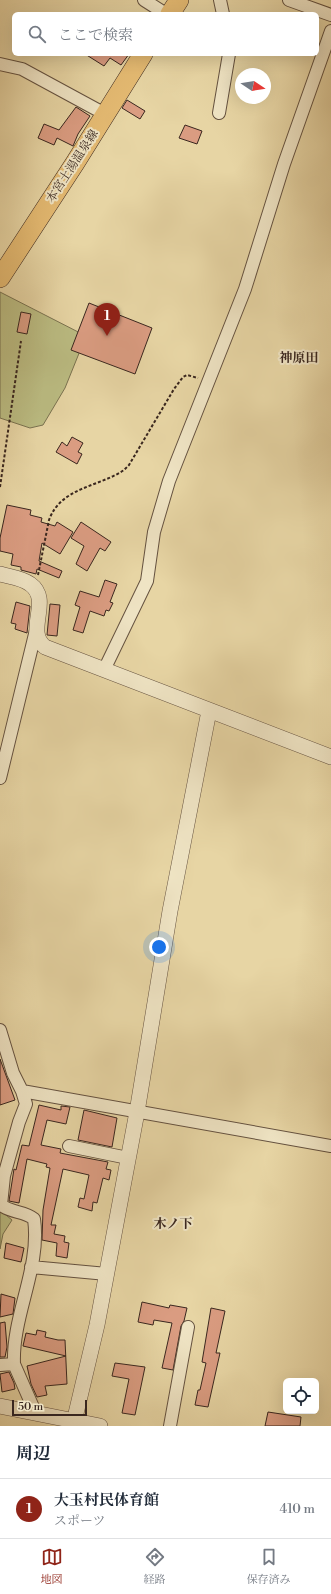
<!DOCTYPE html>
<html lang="ja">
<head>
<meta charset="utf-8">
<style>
  :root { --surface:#fff; --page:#f2f2f3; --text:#1f2937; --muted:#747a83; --line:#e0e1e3; --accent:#8f2418 }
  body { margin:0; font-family:"Libre Bodoni","Noto Serif JP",serif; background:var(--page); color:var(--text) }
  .controls { position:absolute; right:12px; bottom:12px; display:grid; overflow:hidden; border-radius:6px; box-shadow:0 4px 16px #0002 }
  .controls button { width:36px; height:36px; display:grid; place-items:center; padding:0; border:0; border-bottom:1px solid var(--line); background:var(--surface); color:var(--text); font:20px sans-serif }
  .compass { position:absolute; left:235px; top:68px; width:36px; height:36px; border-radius:50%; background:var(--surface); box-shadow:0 4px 16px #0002; rotate:102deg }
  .scale { position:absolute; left:12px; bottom:10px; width:75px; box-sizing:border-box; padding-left:4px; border:2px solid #3a271f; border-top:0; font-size:11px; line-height:14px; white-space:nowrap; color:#3a271f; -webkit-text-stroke:3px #efe4c4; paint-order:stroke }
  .you { position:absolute; left:159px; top:947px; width:14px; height:14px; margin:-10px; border:3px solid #fff; border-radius:50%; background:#1a73e8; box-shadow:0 0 0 6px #1a73e833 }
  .badge { display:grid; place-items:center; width:26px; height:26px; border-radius:50%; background:var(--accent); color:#fff; font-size:13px; font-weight:700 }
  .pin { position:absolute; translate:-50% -33px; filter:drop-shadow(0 1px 2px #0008) }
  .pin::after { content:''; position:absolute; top:21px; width:14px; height:12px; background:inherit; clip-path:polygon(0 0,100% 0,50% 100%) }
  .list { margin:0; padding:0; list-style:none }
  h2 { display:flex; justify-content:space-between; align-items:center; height:52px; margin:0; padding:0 16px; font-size:17px }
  h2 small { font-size:13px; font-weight:400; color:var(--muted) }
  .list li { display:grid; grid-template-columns:26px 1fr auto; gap:12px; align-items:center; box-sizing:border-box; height:60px; padding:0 16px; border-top:1px solid var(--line) }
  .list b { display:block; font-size:15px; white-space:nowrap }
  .list p { margin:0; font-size:13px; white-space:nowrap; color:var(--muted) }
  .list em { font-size:13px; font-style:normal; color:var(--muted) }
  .icon { flex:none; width:22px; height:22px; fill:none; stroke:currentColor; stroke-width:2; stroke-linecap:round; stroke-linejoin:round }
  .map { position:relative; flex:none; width:331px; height:1426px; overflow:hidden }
  .search { position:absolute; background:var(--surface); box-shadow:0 4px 16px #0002; left:12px; right:12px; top:12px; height:44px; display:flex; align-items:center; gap:10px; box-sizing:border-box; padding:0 14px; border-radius:6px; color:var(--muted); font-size:15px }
  .sheet { height:112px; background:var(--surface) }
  nav { display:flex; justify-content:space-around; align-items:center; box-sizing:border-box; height:56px; border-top:1px solid var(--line); background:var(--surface); font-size:11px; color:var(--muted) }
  nav a { display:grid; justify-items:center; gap:2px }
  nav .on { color:var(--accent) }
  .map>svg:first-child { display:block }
</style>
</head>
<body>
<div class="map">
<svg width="331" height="1426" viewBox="0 0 331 1426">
  <rect width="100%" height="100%" fill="#e7d5a4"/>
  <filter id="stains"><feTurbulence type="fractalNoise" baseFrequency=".005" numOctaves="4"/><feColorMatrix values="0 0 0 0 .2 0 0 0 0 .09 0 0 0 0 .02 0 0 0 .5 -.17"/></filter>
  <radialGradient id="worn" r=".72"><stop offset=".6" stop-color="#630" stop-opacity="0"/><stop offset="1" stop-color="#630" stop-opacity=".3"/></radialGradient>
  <path fill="#bbbc82" stroke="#7a7250" d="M0 292 86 336 65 388 43 425 30 428 0 418Z
    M0 1210 12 1220 3 1234 0 1249Z"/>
  <path fill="#da9c81" stroke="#3a271f" d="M85 54H129L121 65 110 58 104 66Z
    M127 100 145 111 140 119 122 108Z
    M76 107 90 116 78 134 73 146 57 138 54 145 38 138 44 124 59 130Z
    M185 125 202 131 197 144 179 138Z
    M89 303 152 328 135 374 71 350Z
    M21 312 31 314 27 334 17 332Z
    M72 437 83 443 78 452 82 454 77 464 56 452 62 442 67 446Z
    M7 505 31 510 30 515 42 518 41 522 55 526 57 522 73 532 60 554 42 543 39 561 62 571 59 578 37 569 36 574 21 570V567L11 565 13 554 0 551V538Z
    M81 522 111 542 105 551 100 548 87 571 76 564 84 546 71 538Z
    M105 580 117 584 110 602 113 603 109 611 106 610 104 616 90 611 83 633 73 630 80 607 75 605 80 591 99 597Z
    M16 602 30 606 27 633 15 629 16 624 11 623Z
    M50 604 60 605 57 636 47 635Z
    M0 1059 15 1100 0 1105Z
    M39 1105 61 1110V1106L70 1107 66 1124 47 1120 41 1145 61 1149 60 1153 108 1162 106 1169 111 1170 109 1180 103 1178 97 1203 93 1202 92 1211 78 1207 80 1198 84 1199 89 1175 63 1169 51 1225H56L54 1234 65 1236 64 1242 69 1243 67 1258 56 1256 57 1243 42 1240 43 1210 50 1168 46 1167 47 1164 27 1159 19 1203 9 1201 14 1169 16 1170 22 1145 29 1146Z
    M84 1110 117 1118 112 1147 78 1140Z
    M6 1243 24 1248 21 1262 4 1258Z
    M1 1294 15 1298 13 1314 0 1317Z
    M142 1302 169 1308 170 1305 187 1308 184 1321 181 1326 173 1370 162 1368 172 1323 154 1320 153 1325 138 1322Z
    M211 1308 225 1311 216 1353H220L208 1407 195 1405 198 1390H200L206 1363 202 1362Z
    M5 1322 7 1347 5 1357H0V1323Z
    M37 1330 46 1332 45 1337 58 1340H65L67 1384 45 1386 47 1395 37 1397 31 1384 27 1366 66 1356 23 1346 26 1333 36 1335Z
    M115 1363 145 1367 135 1415 122 1413 129 1379 112 1376Z
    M9 1372 14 1383 15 1389 2 1392 0 1374Z
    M268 1412 301 1417 300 1426H265Z"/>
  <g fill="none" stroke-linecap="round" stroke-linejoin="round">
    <defs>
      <path id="minor" d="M144 0 166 14
        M220 0 223 14
        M289 0 331 15
        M0 64 22 69 105 114
        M219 113 229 54
        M104 670 147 581 154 532 169 481 245 289 284 164 331 31
        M0 778 36 630
        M0 1030 13 1073 22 1091 26 1104 19 1122 4 1176 1 1205C11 1213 25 1211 34 1219 41 1268 12 1315 14 1364L0 1365
        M22 1091 331 1146
        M69 1146 128 1158
        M31 1267 107 1274
        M14 1364 36 1414
        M170 1426 188 1327"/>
      <path id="tertiary" d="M0 574C10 577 22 578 30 584 53 600 24 631 45 647L331 757
        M0 1406 100 1426
        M73 1426 97 1325 137 1112 170 911 209 711"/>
      <path id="primary" d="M170 14 179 0
        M0 278 75 163 143 54"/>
    </defs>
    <use href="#minor" stroke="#655240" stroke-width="14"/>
    <use href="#tertiary" stroke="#655240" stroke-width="16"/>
    <use href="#primary" stroke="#3a271f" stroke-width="20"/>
    <path stroke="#3a271f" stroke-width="2" stroke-dasharray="3 2" stroke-linecap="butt" d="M0 487 21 341
      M38 575 49 520C61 487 99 487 124 470L129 465 174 389 183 377 187 375 198 378"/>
    <use href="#minor" stroke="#efe4c4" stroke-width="12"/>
    <use href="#tertiary" stroke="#efe4c4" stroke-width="15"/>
    <use href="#primary" stroke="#e4ba72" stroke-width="19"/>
  </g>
  <g text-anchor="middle" stroke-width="4" stroke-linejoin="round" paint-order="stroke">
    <g font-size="12" fill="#3a271f" stroke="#efe4c4">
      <text transform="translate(72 166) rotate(-57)" y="4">本宮土湯温泉線</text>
    </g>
    <g font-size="13" font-weight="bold" fill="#3a271f" stroke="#efe4c4">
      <text x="299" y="362">神原田</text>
      <text x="173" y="1228">木ノ下</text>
    </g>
  </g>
  <rect width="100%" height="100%" filter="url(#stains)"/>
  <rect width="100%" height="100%" fill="url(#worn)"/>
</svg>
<div class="controls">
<button><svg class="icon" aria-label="locate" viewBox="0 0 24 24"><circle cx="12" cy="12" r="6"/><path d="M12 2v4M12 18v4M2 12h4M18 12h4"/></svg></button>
</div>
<svg class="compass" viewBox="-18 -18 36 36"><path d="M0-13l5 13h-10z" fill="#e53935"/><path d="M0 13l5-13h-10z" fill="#747a83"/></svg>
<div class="scale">50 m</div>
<div class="you"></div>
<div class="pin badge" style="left:107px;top:336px">1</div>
<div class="search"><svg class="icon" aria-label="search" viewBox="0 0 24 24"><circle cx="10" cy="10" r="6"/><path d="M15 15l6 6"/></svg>ここで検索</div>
</div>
<section class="sheet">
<h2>周辺<small></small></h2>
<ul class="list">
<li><span class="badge">1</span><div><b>大玉村民体育館</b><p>スポーツ</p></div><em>410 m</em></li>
</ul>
</section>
<nav>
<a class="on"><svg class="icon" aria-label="map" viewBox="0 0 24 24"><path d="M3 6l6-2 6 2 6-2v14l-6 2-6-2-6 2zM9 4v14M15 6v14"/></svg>地図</a>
<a><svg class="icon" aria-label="directions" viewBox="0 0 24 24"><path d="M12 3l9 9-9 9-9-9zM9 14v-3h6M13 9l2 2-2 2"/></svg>経路</a>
<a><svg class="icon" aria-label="saved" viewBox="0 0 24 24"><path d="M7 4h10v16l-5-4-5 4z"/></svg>保存済み</a>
</nav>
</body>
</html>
